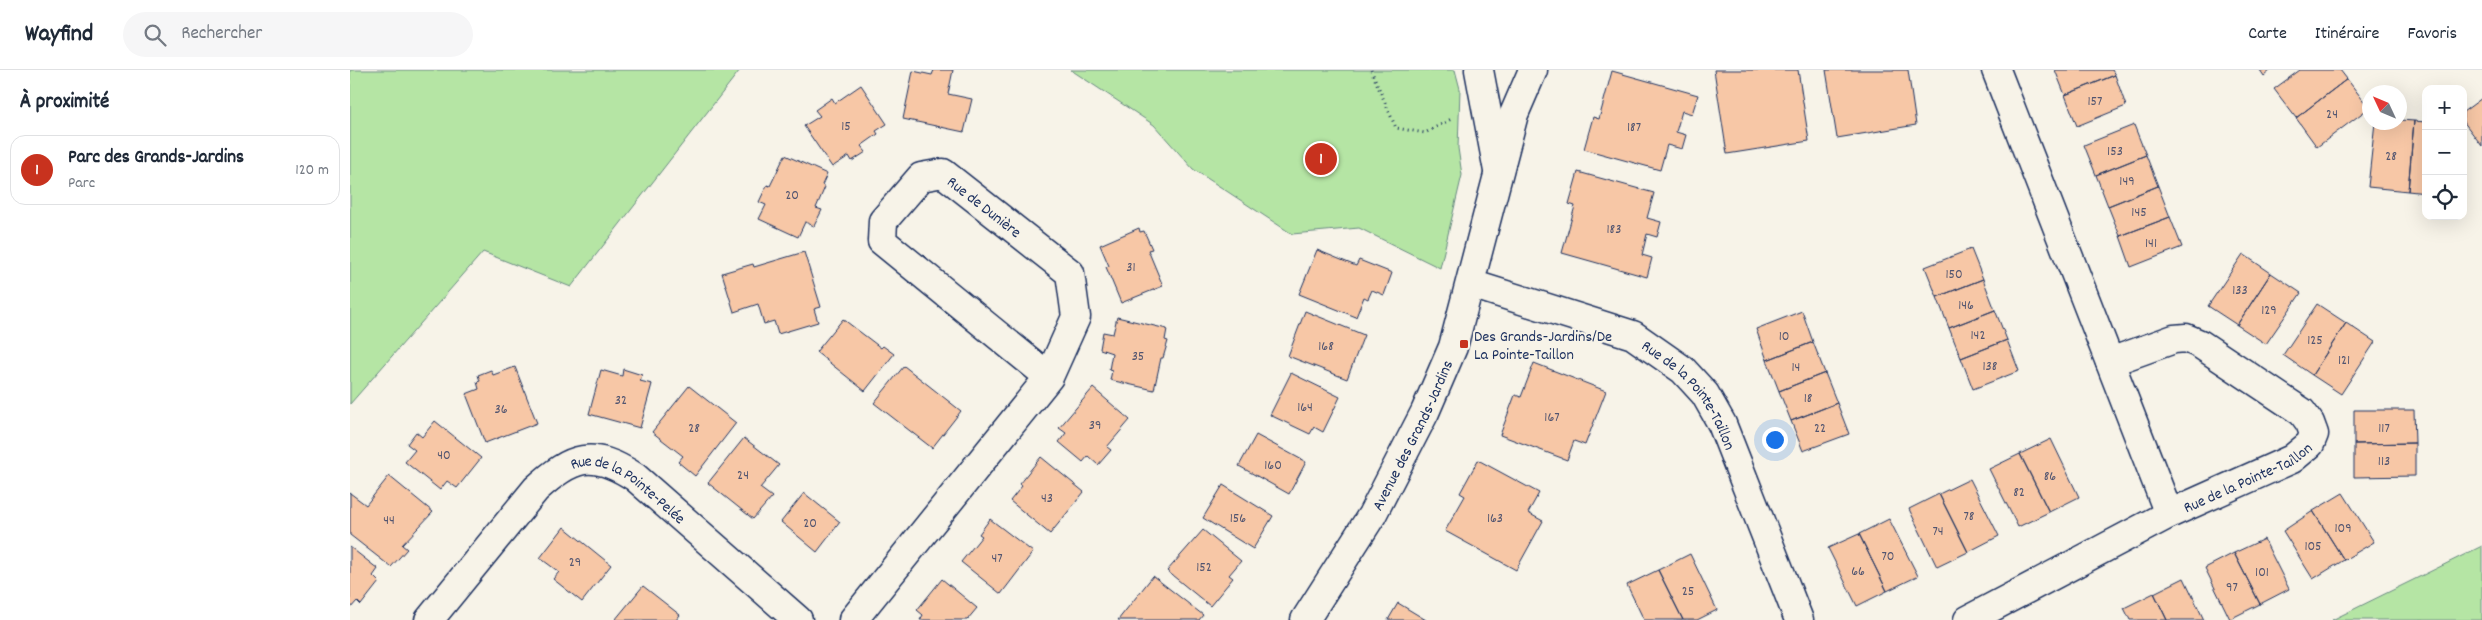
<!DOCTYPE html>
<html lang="fr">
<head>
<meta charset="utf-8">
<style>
  :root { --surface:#fff; --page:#f6f6f7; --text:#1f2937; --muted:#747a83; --line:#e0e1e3; --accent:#c8321e }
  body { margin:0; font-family:Dekko,sans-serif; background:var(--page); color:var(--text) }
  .controls { position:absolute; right:15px; top:15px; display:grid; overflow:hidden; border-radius:10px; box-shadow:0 5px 20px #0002 }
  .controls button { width:45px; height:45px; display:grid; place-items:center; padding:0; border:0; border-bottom:1px solid var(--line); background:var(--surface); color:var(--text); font:25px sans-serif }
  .compass { position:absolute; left:2012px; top:15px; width:45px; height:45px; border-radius:50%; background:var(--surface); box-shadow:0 5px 20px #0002; rotate:314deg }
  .you { position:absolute; left:1424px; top:369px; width:18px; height:18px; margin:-12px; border:4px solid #fff; border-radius:50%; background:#1a73e8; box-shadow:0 0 0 8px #1a73e833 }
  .badge { display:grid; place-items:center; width:32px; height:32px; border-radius:50%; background:var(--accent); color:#fff; font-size:16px; font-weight:700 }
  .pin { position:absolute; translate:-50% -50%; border:2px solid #fff; box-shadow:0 1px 5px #0006 }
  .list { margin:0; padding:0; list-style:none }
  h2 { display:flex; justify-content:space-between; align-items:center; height:65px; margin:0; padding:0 20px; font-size:21px }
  h2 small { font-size:16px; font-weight:400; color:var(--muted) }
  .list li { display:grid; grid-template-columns:32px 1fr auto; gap:15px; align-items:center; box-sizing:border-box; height:70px; margin:0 10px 10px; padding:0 10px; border:1px solid var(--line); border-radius:15px }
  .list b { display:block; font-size:19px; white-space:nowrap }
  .list p { margin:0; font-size:16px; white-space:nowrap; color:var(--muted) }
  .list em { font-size:16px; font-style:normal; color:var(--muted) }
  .icon { flex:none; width:28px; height:28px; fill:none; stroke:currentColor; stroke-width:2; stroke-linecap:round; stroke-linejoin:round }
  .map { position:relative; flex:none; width:2132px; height:550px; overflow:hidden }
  header { display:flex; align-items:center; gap:30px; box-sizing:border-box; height:70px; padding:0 25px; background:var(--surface); border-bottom:1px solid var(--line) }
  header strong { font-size:24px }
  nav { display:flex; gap:28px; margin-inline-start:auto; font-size:18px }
  .search { width:350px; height:45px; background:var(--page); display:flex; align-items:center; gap:12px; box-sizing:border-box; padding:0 18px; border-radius:28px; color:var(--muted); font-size:19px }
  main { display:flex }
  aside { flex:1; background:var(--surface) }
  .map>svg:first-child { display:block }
</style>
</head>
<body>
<header>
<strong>Wayfind</strong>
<div class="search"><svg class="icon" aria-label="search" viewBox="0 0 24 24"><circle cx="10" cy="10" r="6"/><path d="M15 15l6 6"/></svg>Rechercher</div>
<nav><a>Carte</a><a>Itinéraire</a><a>Favoris</a></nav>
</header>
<main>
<aside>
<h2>À proximité<small></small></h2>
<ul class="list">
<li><span class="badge">1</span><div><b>Parc des Grands-Jardins</b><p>Parc</p></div><em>120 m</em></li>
</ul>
</aside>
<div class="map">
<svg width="2132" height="550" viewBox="0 0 2132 550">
  <rect width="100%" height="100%" fill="#f7f3e8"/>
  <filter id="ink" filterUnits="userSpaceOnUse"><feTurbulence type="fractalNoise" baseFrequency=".02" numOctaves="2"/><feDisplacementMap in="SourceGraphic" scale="10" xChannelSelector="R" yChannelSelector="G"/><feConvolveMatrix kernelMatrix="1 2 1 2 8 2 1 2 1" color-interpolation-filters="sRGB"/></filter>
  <g filter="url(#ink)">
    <path fill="#b5e5a4" stroke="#688a81" d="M0 0H390L221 217 133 182 0 334Z
      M721 0H1105L1110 19 1108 78 1112 105 1090 198 1009 158 942 164 843 99 804 55Z
      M2132 476V550H1982Z"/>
    <path fill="#f7c7a6" stroke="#1b2f5e" d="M584 0H603L598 24 622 29 614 62 553 49 563 1 582 5Z
      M1364 0H1448L1459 71 1377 84Z
      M1476 0H1558L1566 55 1487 68Z
      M1705 0H1762L1765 5 1715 25Z
      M1910 0H1921L1914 6Z
      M1950 0H1990L1997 9 1946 48 1924 19Z
      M1262 1 1348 25 1342 44 1332 41 1326 62 1336 65 1332 79 1317 75 1310 100 1234 79 1243 47 1249 49Z
      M1765 5 1776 36 1727 56 1715 25Z
      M1997 9 2019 38 1967 77 1946 48Z
      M511 15 537 54 526 61 528 64 511 76 516 82 502 91 499 86 482 97 454 56 470 46 465 40 482 28 485 33Z
      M2132 28V76L2113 51V42Z
      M2050 50 2064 51 2058 121 2018 117 2025 52H2050Z
      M2064 51 2076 52V123L2058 121Z
      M1784 55 1796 85 1746 105 1734 75Z
      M435 85 477 104 472 115 475 117 466 138 472 140 464 156 455 152 448 167 409 149 416 135 409 132 417 115 420 116Z
      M1796 85 1808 116 1758 136 1746 105Z
      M1228 102 1304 123 1297 148 1311 152 1307 167 1297 164 1292 185 1302 188 1297 207 1212 183 1225 136 1219 134Z
      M1808 116 1820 147 1770 166 1758 136Z
      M1820 147 1832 177 1781 197 1770 166Z
      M789 158 790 162 794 161 802 179 798 180 813 216 771 233 756 197 759 196 750 175Z
      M1621 179 1633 209 1587 227 1575 197Z
      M967 180 1006 196 1009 190 1042 203 1034 225 1022 220 1018 229 1014 227 1006 247 949 224Z
      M454 182 471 237 464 239 468 252 428 264 424 251 414 254 408 234 384 242 372 203 403 194 404 197Z
      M1893 184 1921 203 1887 255 1858 236Z
      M1921 203 1951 223 1916 274 1887 255Z
      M1633 209 1645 240 1599 258 1587 227Z
      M1967 234 1996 253 1962 305 1933 285Z
      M1645 240 1657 270 1611 288 1599 258Z
      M955 241 1014 265 997 309 938 286Z
      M1452 241 1463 272 1417 290 1406 259Z
      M767 247 817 259 815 270 818 271 813 288H811L804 320 760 310 762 301 759 300 762 283 750 279 753 262 763 264Z
      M493 249 531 278 533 276 544 284 515 321 466 282Z
      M1996 253 2025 272 1991 324 1962 305Z
      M1657 270 1669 301 1623 319 1611 288Z
      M1463 272 1475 303 1429 321 1417 290Z
      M1184 293 1256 321 1235 375 1224 371 1217 390 1150 365 1165 325 1171 327Z
      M554 296 611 341 582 378 524 333Z
      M165 297 187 353 135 373 116 324 129 319 127 312 130 311 128 305 141 300 143 305Z
      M273 299 292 305 290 311 302 314 290 358 239 344 251 300 272 306Z
      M941 303 990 327 973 362 964 357 960 364 920 345Z
      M1475 303 1487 333 1441 351 1429 321Z
      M339 316 386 353 345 406 328 392 333 386 302 362Z
      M743 318 780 350 757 377 761 380 748 395 738 386 733 392 709 372 716 363 709 358Z
      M1487 333 1499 364 1453 381 1441 351Z
      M2004 340H2064L2065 373 2004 374Z
      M85 351 131 388 107 418 97 411 90 420 55 392 65 380 57 374 66 362 72 367Z
      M906 365 956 392 939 424 889 396Z
      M394 368 429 395 410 418 422 427 403 449 358 413Z
      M1701 369 1729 427 1699 442 1670 384Z
      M2065 373V406L2004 407V374Z
      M1670 384 1699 442 1668 457 1639 399Z
      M691 387 734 422 700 464 660 431 672 416 669 414Z
      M1128 390 1189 423 1178 443 1193 451 1166 500 1095 461 1115 426 1110 423Z
      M39 406 83 442 52 475 57 479 41 497 0 465V423L16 435Z
      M1620 409 1649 466 1618 482 1589 424Z
      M873 415 923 446 903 479 853 448Z
      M454 423 490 452 467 482 431 452Z
      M1993 423 2024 472 1994 490 1963 441Z
      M1589 424 1618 482 1587 497 1559 439Z
      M1963 441 1994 490 1963 509 1933 461Z
      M640 449 683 482 651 524 611 492 632 466 629 464Z
      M1539 449 1568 506 1537 521 1509 464Z
      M214 457 261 495 232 532 203 509 209 502 190 488Z
      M853 460 891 491 879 505 883 508 860 536 817 501Z
      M1509 464 1537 521 1507 536 1478 478Z
      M1914 469 1939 519 1910 534 1884 483Z
      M0 477 28 499 23 506 29 512 11 535 7 531 0 539Z
      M1884 483 1910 534 1880 549 1855 498Z
      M1340 484 1367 540 1347 550H1333L1308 500Z
      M1308 500 1333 550H1294L1277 515Z
      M803 506 853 545 849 550H768Z
      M1834 508 1854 550H1817L1804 523Z
      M592 509 627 538 617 550H570L573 545 567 540Z
      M293 516 330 545 326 550H265Z
      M1804 523 1817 550H1780L1774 538Z
      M1048 533 1076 550H1038Z"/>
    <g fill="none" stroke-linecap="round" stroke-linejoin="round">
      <defs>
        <g id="street">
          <path d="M1646 0 1819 444"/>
          <path id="s1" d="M1121 214 1283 265 1333 300 1355 324 1372 354 1449 550"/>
          <path id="s2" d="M79 550 186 419C222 386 242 379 285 407L448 550"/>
          <path d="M503 550 699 307 726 247 720 203 593 103 571 107 533 151 532 171 699 307"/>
          <path id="s3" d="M1618 550 1819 444 1942 389 1960 374 1964 364 1960 353 1952 342 1850 274 1836 268 1824 269 1760 292"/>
        </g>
        <g id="secondary">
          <path d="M1129 0 1148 101"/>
          <path id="s4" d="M955 550 1022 445 1075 342 1103 277 1164 44 1183 0"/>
        </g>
      </defs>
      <use href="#street" stroke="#1b2f5e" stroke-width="31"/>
      <use href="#secondary" stroke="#1b2f5e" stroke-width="31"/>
      <path stroke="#1b2f5e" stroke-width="3" stroke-dasharray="1 4" stroke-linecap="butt" d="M1021 0 1046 58 1075 63 1103 48"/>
      <use href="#street" stroke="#f7f3e8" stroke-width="28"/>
      <use href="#secondary" stroke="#f7f3e8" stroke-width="28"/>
    </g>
  </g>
  <rect fill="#c8321e" stroke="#f7f3e8" stroke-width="2" x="1109" y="269" width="10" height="10" rx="2.5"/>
  <g text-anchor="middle" stroke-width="4" stroke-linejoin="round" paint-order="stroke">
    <g font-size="14" fill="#525570">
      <text x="1745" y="35">157</text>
      <text x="1982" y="48">24</text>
      <text x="496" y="60">15</text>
      <text x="1284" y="61">187</text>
      <text x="1765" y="85">153</text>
      <text x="2041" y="90">28</text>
      <text x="1777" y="115">149</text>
      <text x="442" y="129">20</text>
      <text x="1789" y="146">145</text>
      <text x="1264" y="163">183</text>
      <text x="1801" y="177">141</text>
      <text x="781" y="201">31</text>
      <text x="1604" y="208">150</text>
      <text x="1890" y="224">133</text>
      <text x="1616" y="239">146</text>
      <text x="1919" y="244">129</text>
      <text x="1628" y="269">142</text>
      <text x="1434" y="270">10</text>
      <text x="1965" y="274">125</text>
      <text x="976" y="280">168</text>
      <text x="788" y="290">35</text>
      <text x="1994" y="294">121</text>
      <text x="1640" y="300">138</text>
      <text x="1446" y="301">14</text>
      <text x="1458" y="332">18</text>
      <text x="271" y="334">32</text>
      <text x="955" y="341">164</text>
      <text x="151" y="343">36</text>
      <text x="1202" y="351">167</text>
      <text x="745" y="359">39</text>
      <text x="344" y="362">28</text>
      <text x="1470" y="362">22</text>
      <text x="2034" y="362">117</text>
      <text x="94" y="389">40</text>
      <text x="2034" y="395">113</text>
      <text x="923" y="399">160</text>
      <text x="393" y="409">24</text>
      <text x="1700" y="410">86</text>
      <text x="1669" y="426">82</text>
      <text x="697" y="432">43</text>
      <text x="1619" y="450">78</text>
      <text x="888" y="452">156</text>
      <text x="1145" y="452">163</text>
      <text x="39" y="454">44</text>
      <text x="460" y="457">20</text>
      <text x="1993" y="462">109</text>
      <text x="1588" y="465">74</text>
      <text x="1963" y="480">105</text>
      <text x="1538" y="490">70</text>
      <text x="647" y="492">47</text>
      <text x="225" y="496">29</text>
      <text x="854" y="501">152</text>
      <text x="1508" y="505">66</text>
      <text x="1912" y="506">101</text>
      <text x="1882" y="521">97</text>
      <text x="1338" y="525">25</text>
    </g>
    <g font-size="16" fill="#1b2f5e" stroke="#f7f3e8">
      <text transform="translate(635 136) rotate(38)" y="6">Rue de Dunière</text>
      <text dy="6" stroke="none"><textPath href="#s1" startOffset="254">Rue de la Pointe-Taillon</textPath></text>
      <text dy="6" stroke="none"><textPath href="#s4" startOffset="214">Avenue des Grands-Jardins</textPath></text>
      <text dy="6" stroke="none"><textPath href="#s3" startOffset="314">Rue de la Pointe-Taillon</textPath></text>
      <text dy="6" stroke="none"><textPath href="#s2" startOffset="279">Rue de la Pointe-Pelée</textPath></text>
    </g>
    <g font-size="16" fill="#1b2f5e" stroke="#f7f3e8" text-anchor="start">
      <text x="1124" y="271">Des Grands-Jardins/De<tspan x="1124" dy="18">La Pointe-Taillon</tspan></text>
    </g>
  </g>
</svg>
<div class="controls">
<button>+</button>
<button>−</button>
<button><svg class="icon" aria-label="locate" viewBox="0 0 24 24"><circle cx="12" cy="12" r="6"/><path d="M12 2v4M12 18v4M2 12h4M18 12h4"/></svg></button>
</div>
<svg class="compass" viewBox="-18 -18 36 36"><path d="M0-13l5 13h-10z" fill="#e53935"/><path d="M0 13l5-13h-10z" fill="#747a83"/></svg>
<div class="you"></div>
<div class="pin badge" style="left:971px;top:89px">1</div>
</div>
</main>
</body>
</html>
